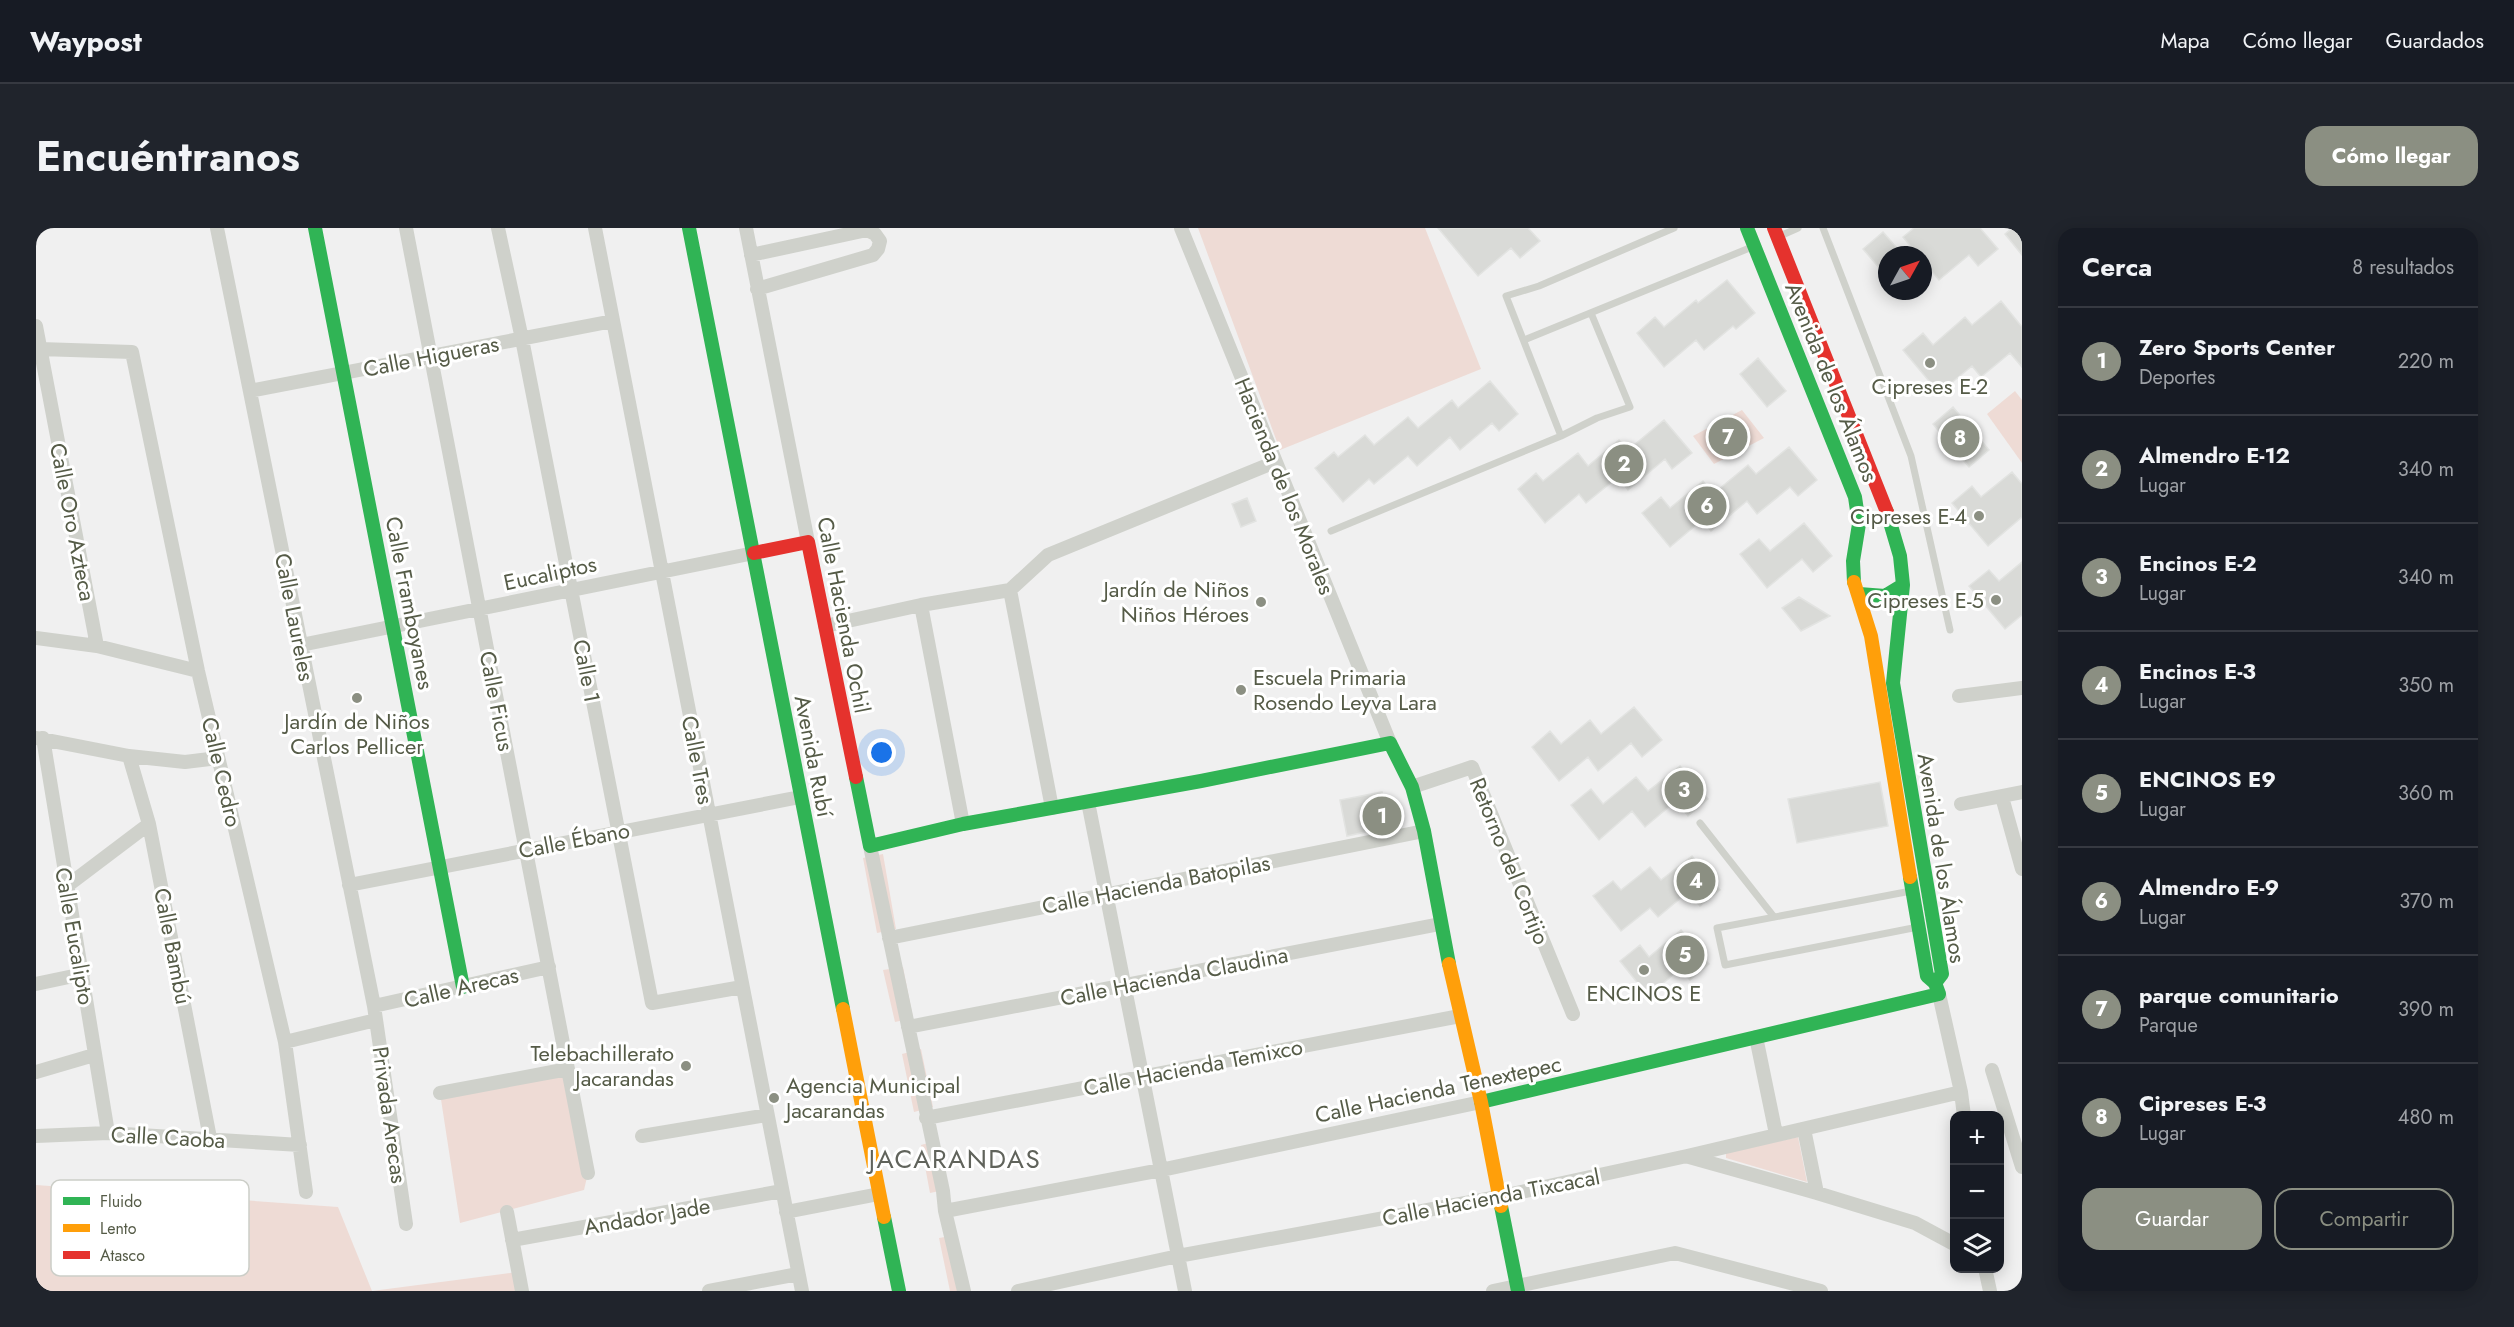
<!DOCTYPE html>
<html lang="es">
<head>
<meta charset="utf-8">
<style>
  :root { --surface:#171b24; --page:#20242c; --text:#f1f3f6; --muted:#9ea1a6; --line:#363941; --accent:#8b8f82 }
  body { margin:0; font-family:Jost,sans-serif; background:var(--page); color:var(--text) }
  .controls { position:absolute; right:18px; bottom:18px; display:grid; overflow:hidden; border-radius:12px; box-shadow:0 3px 15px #0003 }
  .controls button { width:54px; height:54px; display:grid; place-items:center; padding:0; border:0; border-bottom:2px solid var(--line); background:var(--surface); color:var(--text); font:30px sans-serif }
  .compass { position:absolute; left:1842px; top:18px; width:54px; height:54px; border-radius:50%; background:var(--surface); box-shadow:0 3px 15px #0003; rotate:50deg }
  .you { position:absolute; left:846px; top:525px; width:21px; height:21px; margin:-15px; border:4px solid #fff; border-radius:50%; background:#1a73e8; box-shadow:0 0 0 9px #1a73e833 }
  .badge { display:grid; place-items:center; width:39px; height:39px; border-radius:50%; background:var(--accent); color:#fff; font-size:20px; font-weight:700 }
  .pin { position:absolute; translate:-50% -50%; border:3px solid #fff; box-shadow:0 2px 6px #0006 }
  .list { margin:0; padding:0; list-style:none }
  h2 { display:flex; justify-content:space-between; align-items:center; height:78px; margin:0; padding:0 24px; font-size:26px }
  h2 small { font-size:20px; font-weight:400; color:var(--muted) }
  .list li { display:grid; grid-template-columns:39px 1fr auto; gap:18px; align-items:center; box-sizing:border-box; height:108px; padding:0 24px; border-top:2px solid var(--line) }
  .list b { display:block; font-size:22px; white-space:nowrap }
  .list p { margin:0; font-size:20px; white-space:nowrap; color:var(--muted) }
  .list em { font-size:20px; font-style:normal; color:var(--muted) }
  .actions { display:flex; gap:12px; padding:18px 24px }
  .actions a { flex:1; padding:14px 0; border:2px solid var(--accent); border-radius:18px; text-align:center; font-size:21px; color:var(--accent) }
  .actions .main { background:var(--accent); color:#fff }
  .icon { flex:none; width:33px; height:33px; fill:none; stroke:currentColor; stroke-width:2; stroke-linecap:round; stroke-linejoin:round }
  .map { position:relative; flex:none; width:1986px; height:1063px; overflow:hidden; border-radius:18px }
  header { display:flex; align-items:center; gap:36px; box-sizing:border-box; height:84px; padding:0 30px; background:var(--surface); border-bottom:2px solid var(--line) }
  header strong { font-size:28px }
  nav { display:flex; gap:33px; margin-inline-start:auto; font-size:21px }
  .intro { display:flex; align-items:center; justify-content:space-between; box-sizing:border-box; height:144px; padding:0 36px }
  h1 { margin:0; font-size:42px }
  .button { padding:15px 27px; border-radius:18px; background:var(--accent); color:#fff; font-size:21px; font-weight:700 }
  main { display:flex; gap:36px; padding:0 36px }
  aside { flex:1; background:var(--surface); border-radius:18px; box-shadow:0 3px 15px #0003 }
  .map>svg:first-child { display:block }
</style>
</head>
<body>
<header>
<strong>Waypost</strong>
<nav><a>Mapa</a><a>Cómo llegar</a><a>Guardados</a></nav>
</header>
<div class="intro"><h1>Encuéntranos</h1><a class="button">Cómo llegar</a></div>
<main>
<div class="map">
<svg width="1986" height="1063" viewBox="0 0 1986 1063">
  <rect width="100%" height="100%" fill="#f0f0f0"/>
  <path fill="#eedbd5" d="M1162 0H1389L1445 141 1244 222Z
    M1979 163 1986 172V235L1951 186Z
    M1706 182 1728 210 1678 236 1657 208Z
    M847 626 860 701 841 705 827 630Z
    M867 739 877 790 859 794 847 742Z
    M885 821 897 879 878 884 866 826Z
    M532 841 552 945 548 962 424 995 404 865Z
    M1762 909 1771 954 1690 930V925Z
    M896 914 913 961 894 965 885 917Z
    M0 957 302 979 336 1063 482 1044 486 1063H0Z
    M920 1007 925 1063H914L903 1010Z"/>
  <path fill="#d9dad7" stroke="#e2e3e1" stroke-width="1.5" d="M1402 0H1492L1504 13 1484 30 1475 20 1442 48Z
    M1878 0H1944L1962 21 1942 38 1933 27 1903 52 1887 33V27H1882L1867 9Z
    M1976 0H1986V27L1969 6Z
    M1847 4 1861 20 1851 27V49L1827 21Z
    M1691 52 1719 85 1700 101 1697 98 1668 122 1660 112 1628 139 1601 105 1619 89 1628 99 1660 72 1662 75Z
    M1965 73 1986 99V139L1974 125 1945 149 1936 138 1903 165 1867 122 1887 105 1897 117 1929 89 1936 97Z
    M1722 130 1750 163 1731 179 1704 146Z
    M1454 153 1482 186 1463 203 1456 195 1424 222 1414 209 1381 238 1372 228 1338 256 1333 251 1307 274 1279 240 1298 224 1302 229 1329 207 1338 217 1372 189 1382 200 1416 172 1422 180Z
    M1917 179 1953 222 1933 239 1897 196Z
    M1628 192 1656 225 1636 241 1629 231 1592 262 1582 249 1550 275 1543 266 1509 295 1482 261 1500 245 1507 253 1542 225 1552 238 1583 212 1592 222Z
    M1753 219 1781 252 1762 268 1754 259 1721 286 1711 273 1675 303 1666 292 1634 319 1606 285 1625 269 1634 280 1667 253 1677 266 1712 237 1720 246Z
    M1976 244 1986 256V289L1952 318 1916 275 1936 258 1945 269Z
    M1211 270 1220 293 1205 299 1196 276Z
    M1768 295 1796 328 1777 344 1766 331 1731 360 1704 326 1723 311 1734 323Z
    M1986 334V387L1969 401 1933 358 1953 342 1963 353Z
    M1763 369 1794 388 1765 403 1746 380Z
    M1598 479 1626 512 1606 529 1595 515 1562 543 1552 529 1523 553 1496 519 1514 503 1525 516 1554 492 1565 506Z
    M1644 538 1672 571 1652 588 1640 573 1609 599 1596 583 1563 612 1535 577 1555 561 1567 576 1600 549 1612 563Z
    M1844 554 1852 598 1761 615 1752 571Z
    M1346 564 1353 599 1311 608 1304 572Z
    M1656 628 1684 662 1664 678 1652 664 1622 689 1614 680 1585 703 1557 668 1577 653 1585 662 1614 639 1625 652Z
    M1645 702 1673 736 1654 752 1644 741 1612 768 1584 733 1604 717 1613 729Z"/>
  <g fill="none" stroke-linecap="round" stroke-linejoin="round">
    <path stroke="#cfd1cb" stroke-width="7" d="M1787 0 1875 228 1914 402
      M1744 8 1762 0
      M1488 112 1716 19
      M1525 208 1470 68 1503 58 1638 0
      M1295 303 1525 208 1561 190 1594 179 1555 85
      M1664 595 1738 689
      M1875 663 1681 700 1689 737 1882 699"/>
    <path stroke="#cfd1cb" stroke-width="14" d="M181 0 338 778 370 996
      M370 0 552 945
      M462 0 486 111 616 775 706 759
      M559 0 766 1063
      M710 0 772 314
      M1145 0 1354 515
      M715 27 831 2 839 6 844 13 842 21 837 27 721 61
      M0 98 61 418
      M4 121 96 124 162 443 249 814 270 964
      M214 163 577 93
      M974 362 1012 327 1239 234
      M974 362 1016 580
      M885 377 927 596
      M789 398 885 377 974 362
      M0 410 61 418 162 443
      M265 417 718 325
      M1923 468 1986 460
      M1 510 93 528 149 534 182 530
      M7 510 72 905
      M93 528 113 596 174 910
      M1376 559 1436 539 1537 786
      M1966 569 1986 641
      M1052 574 1149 1063
      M1925 576 1986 564
      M834 618 907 963 909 983 928 1063
      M313 657 764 569
      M31 658 113 596
      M853 710 1388 603
      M0 756 47 746
      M1903 766 1925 864 1928 888
      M338 778 513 739
      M872 799 1404 696
      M1720 809 1740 906
      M249 814 340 792
      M1956 842 1986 939
      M0 844 58 827
      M404 865 532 841
      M890 890 1424 788
      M1768 901 1781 965
      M0 908 72 905 264 917
      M606 908 731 887
      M1653 929 1781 965 1879 995 1918 1016
      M909 983 1125 942 1445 874
      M471 984 486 1063
      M750 984 843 966
      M476 1012 746 963
      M1949 1040 1954 1063
      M673 1063 762 1046
      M982 1063 1142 1028 1462 969 1651 928 1925 864
      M1457 1063 1639 1025 1785 1063"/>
    <path stroke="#30b455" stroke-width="14" d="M279 0 427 759
      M653 0 807 781
      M1711 0 1819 269 1823 296 1817 333 1818 354
      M1851 284 1864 328 1867 357 1857 455 1906 746 1899 755
      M1823 366 1849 368 1867 357
      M820 549 834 618 927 596 1165 553 1354 515 1376 559 1388 603 1413 736
      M1874 649 1891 748 1899 755
      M1445 874 1903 766 1899 755
      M1465 978 1482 1063
      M848 989 863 1063"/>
    <path stroke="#ff9f0a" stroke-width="14" d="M1818 354 1835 408 1874 649
      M1413 736 1445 874 1465 978
      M807 781 848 989"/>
    <path stroke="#e5322d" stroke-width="14" d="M1738 0 1851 284
      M718 325 772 314 820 549"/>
  </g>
  <g fill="#8b8f82" stroke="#fff" stroke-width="2">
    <circle cx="1894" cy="135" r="6"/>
    <circle cx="1943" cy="288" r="6"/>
    <circle cx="1960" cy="372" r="6"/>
    <circle cx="1225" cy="374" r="6"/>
    <circle cx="1205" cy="462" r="6"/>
    <circle cx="321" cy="470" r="6"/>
    <circle cx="1608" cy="742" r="6"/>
    <circle cx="650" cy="838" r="6"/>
    <circle cx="738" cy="870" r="6"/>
  </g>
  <g text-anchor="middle" stroke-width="6" stroke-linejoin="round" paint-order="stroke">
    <g font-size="22" fill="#555b47" stroke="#fff">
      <text transform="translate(395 128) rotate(-11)" y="8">Calle Higueras</text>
      <text transform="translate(1796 154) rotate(68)" y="8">Avenida de los Álamos</text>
      <text transform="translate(1249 258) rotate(68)" y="8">Hacienda de los Morales</text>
      <text transform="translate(37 294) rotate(79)" y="8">Calle Oro Azteca</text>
      <text transform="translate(514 345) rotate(-12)" y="8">Eucaliptos</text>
      <text transform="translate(374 375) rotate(79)" y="8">Calle Framboyanes</text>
      <text transform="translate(808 387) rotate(79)" y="8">Calle Hacienda Ochil</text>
      <text transform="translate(259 389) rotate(79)" y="8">Calle Laureles</text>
      <text transform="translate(551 443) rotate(79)" y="8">Calle 1</text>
      <text transform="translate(461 473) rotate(79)" y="8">Calle Ficus</text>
      <text transform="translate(778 528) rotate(79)" y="8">Avenida Rubí</text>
      <text transform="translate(662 532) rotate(79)" y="8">Calle Tres</text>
      <text transform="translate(186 544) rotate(77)" y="8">Calle Cedro</text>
      <text transform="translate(538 612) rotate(-11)" y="8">Calle Ébano</text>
      <text transform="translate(1906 630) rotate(81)" y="8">Avenida de los Álamos</text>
      <text transform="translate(1474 633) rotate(68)" y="8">Retorno del Cortijo</text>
      <text transform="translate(1120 656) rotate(-11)" y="8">Calle Hacienda Batopilas</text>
      <text transform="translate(39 708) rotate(80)" y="8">Calle Eucalipto</text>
      <text transform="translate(137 718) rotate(79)" y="8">Calle Bambú</text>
      <text transform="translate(1138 748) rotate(-11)" y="8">Calle Hacienda Claudina</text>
      <text transform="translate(425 759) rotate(-13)" y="8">Calle Arecas</text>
      <text transform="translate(1157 839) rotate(-11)" y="8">Calle Hacienda Temixco</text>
      <text transform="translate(1402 861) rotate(-12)" y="8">Calle Hacienda Tenextepec</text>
      <text transform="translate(354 887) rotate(82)" y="8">Privada Arecas</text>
      <text transform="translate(132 909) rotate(3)" y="8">Calle Caoba</text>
      <text transform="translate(1455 969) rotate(-11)" y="8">Calle Hacienda Tixcacal</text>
      <text transform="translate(611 988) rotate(-10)" y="8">Andador Jade</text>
    </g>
    <g font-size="22" fill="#555b47" stroke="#fff" text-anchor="end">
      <text x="1894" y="166" text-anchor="middle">Cipreses E-2</text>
      <text x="1931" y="296">Cipreses E-4</text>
      <text x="1213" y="369">Jardín de Niños<tspan x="1213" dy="25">Niños Héroes</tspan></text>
      <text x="1948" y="380">Cipreses E-5</text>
      <text x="1217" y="457" text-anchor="start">Escuela Primaria<tspan x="1217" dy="25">Rosendo Leyva Lara</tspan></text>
      <text x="321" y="501" text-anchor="middle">Jardín de Niños<tspan x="321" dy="25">Carlos Pellicer</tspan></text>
      <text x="1608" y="773" text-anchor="middle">ENCINOS E</text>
      <text x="638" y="833">Telebachillerato<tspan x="638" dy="25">Jacarandas</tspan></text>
      <text x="750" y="865" text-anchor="start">Agencia Municipal<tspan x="750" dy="25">Jacarandas</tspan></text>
    </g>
    <g font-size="26" letter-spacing="1.5" fill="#60635b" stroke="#fff">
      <text x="919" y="940">JACARANDAS</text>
    </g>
  </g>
  <rect x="15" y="952" width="198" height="96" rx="9" fill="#fff" stroke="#cccec8" stroke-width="1.5"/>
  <rect x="27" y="969" width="27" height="8" fill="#30b455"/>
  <rect x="27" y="996" width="27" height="8" fill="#ff9f0a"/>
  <rect x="27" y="1023" width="27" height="8" fill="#e5322d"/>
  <g font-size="16" fill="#555b47">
    <text x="64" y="979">Fluido</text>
    <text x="64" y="1006">Lento</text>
    <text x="64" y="1033">Atasco</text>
  </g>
</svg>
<div class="controls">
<button>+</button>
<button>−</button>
<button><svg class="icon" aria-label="layers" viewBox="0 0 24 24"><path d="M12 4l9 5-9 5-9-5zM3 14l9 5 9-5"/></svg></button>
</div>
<svg class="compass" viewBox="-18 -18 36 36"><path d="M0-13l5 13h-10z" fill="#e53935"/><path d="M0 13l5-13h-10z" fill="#9ea1a6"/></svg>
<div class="you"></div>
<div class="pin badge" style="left:1346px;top:588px">1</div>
<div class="pin badge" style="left:1588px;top:236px">2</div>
<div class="pin badge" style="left:1648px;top:562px">3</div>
<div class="pin badge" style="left:1660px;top:653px">4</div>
<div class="pin badge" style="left:1649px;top:727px">5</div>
<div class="pin badge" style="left:1671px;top:278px">6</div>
<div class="pin badge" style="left:1692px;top:209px">7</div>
<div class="pin badge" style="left:1924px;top:210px">8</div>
</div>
<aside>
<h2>Cerca<small>8 resultados</small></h2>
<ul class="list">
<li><span class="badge">1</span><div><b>Zero Sports Center</b><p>Deportes</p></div><em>220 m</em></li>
<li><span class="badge">2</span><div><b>Almendro E-12</b><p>Lugar</p></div><em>340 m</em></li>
<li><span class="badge">3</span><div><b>Encinos E-2</b><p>Lugar</p></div><em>340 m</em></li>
<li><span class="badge">4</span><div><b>Encinos E-3</b><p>Lugar</p></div><em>350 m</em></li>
<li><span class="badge">5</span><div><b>ENCINOS E9</b><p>Lugar</p></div><em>360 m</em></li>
<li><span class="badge">6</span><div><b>Almendro E-9</b><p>Lugar</p></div><em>370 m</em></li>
<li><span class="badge">7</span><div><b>parque comunitario</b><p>Parque</p></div><em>390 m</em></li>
<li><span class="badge">8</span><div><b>Cipreses E-3</b><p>Lugar</p></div><em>480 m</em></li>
</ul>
<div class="actions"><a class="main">Guardar</a><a>Compartir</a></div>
</aside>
</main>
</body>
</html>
